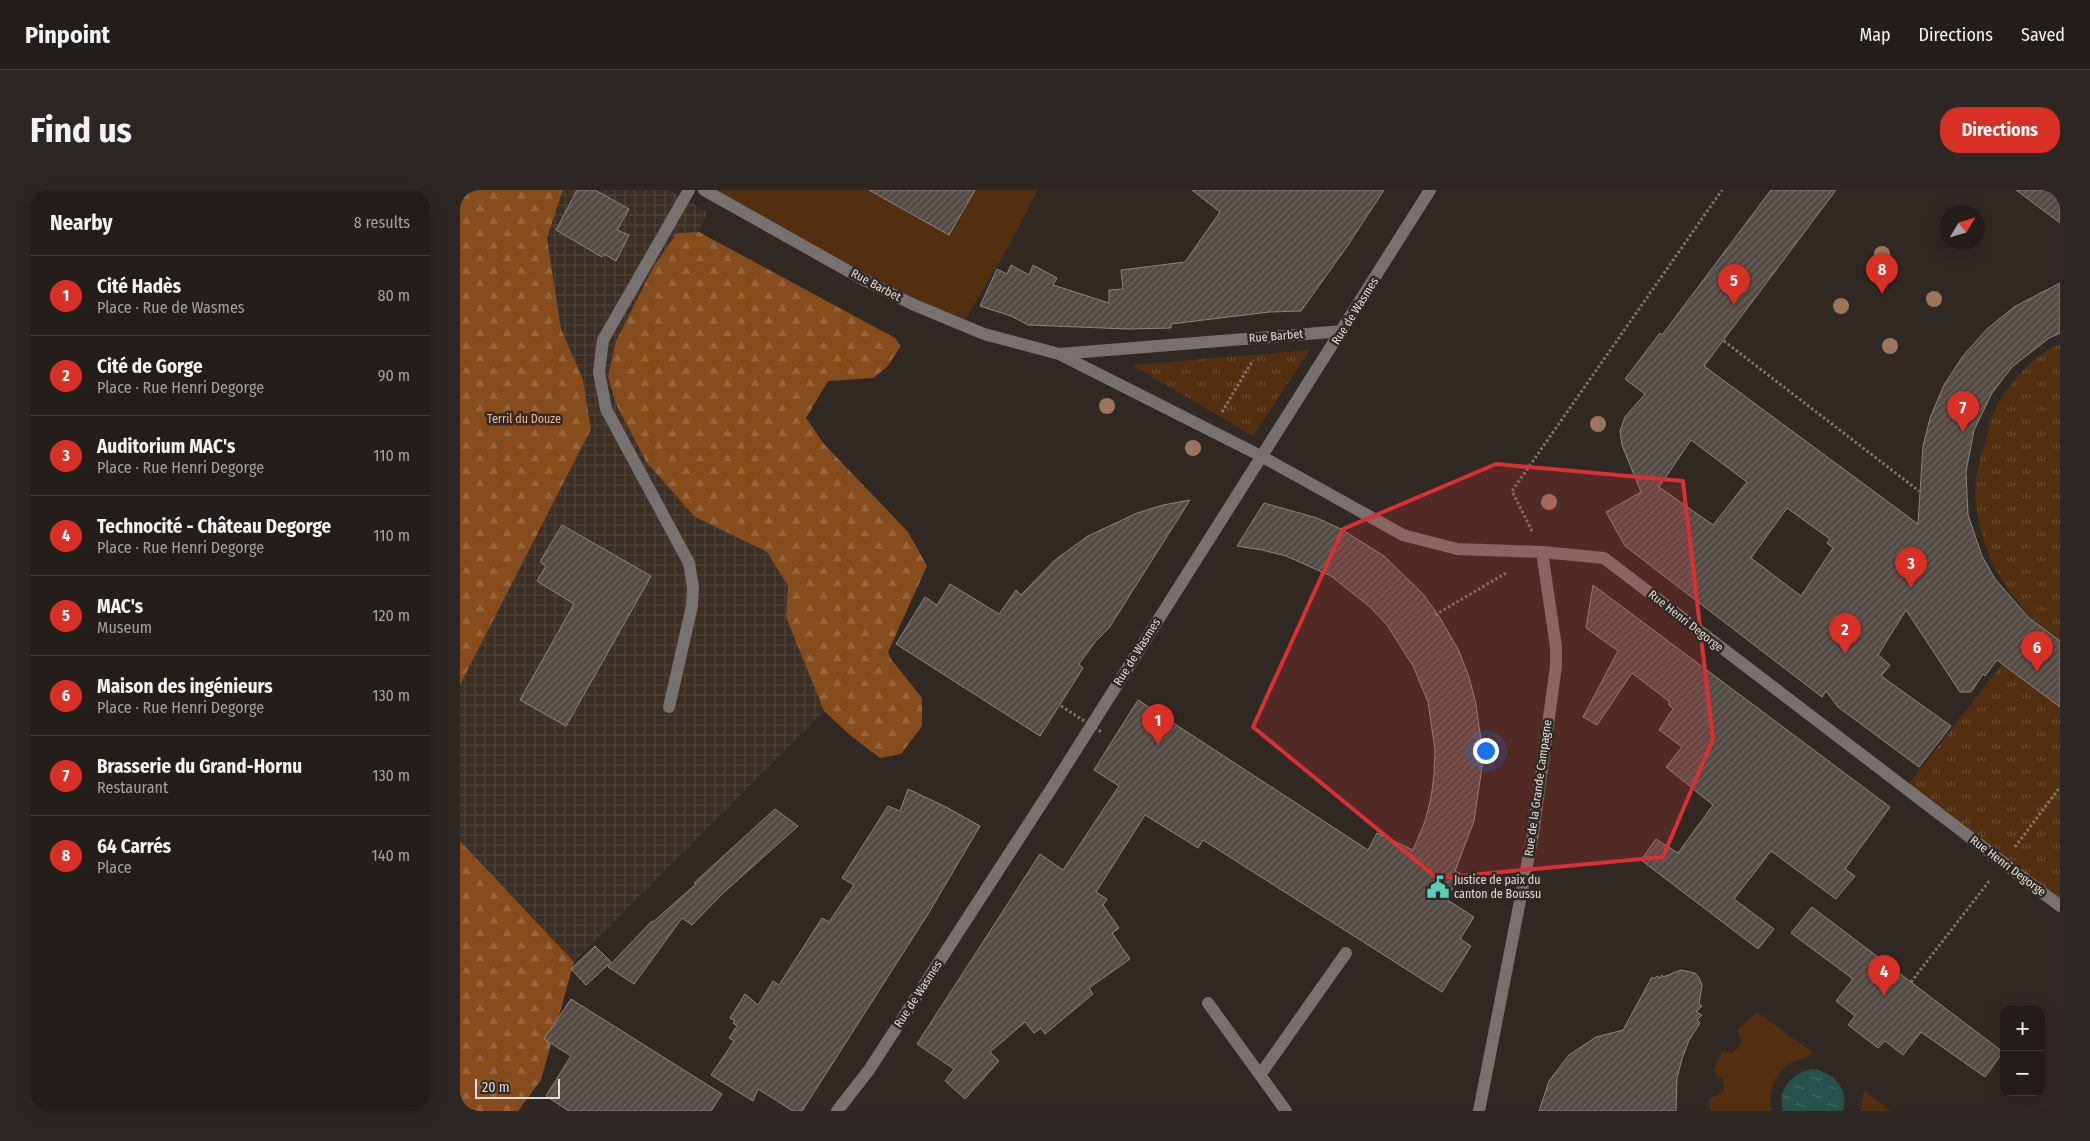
<!DOCTYPE html>
<html lang="en">
<head>
<meta charset="utf-8">
<style>
  :root { --surface:#241e1a; --page:#2c2723; --text:#f1f3f6; --muted:#a3a2a2; --line:#413c39; --accent:#d93025 }
  body { margin:0; font-family:"Fira Sans Condensed",sans-serif; background:var(--page); color:var(--text) }
  .controls { position:absolute; right:15px; bottom:15px; display:grid; overflow:hidden; border-radius:10px; box-shadow:0 5px 20px #0002 }
  .controls button { width:45px; height:45px; display:grid; place-items:center; padding:0; border:0; border-bottom:1px solid var(--line); background:var(--surface); color:var(--text); font:25px sans-serif }
  .compass { position:absolute; left:1480px; top:15px; width:45px; height:45px; border-radius:50%; background:var(--surface); box-shadow:0 5px 20px #0002; rotate:52deg }
  .scale { position:absolute; left:15px; bottom:12px; width:85px; box-sizing:border-box; padding-left:5px; border:2px solid #e2ddd9; border-top:0; font-size:14px; line-height:18px; white-space:nowrap; color:#e2ddd9; -webkit-text-stroke:4px #302822; paint-order:stroke }
  .you { position:absolute; left:1025px; top:560px; width:18px; height:18px; margin:-12px; border:4px solid #fff; border-radius:50%; background:#1a73e8; box-shadow:0 0 0 8px #1a73e833 }
  .badge { display:grid; place-items:center; width:32px; height:32px; border-radius:50%; background:var(--accent); color:#fff; font-size:16px; font-weight:700 }
  .pin { position:absolute; translate:-50% -41px; filter:drop-shadow(0 1px 2px #0008) }
  .pin::after { content:''; position:absolute; top:26px; width:18px; height:15px; background:inherit; clip-path:polygon(0 0,100% 0,50% 100%) }
  .list { margin:0; padding:0; list-style:none }
  h2 { display:flex; justify-content:space-between; align-items:center; height:65px; margin:0; padding:0 20px; font-size:21px }
  h2 small { font-size:16px; font-weight:400; color:var(--muted) }
  .list li { display:grid; grid-template-columns:32px 1fr auto; gap:15px; align-items:center; box-sizing:border-box; height:80px; padding:0 20px; border-top:1px solid var(--line) }
  .list b { display:block; font-size:19px; white-space:nowrap }
  .list p { margin:0; font-size:16px; white-space:nowrap; color:var(--muted) }
  .list em { font-size:16px; font-style:normal; color:var(--muted) }
  .map { position:relative; flex:none; width:1600px; height:921px; overflow:hidden; border-radius:20px }
  header { display:flex; align-items:center; gap:30px; box-sizing:border-box; height:70px; padding:0 25px; background:var(--surface); border-bottom:1px solid var(--line) }
  header strong { font-size:24px }
  nav { display:flex; gap:28px; margin-inline-start:auto; font-size:18px }
  .intro { display:flex; align-items:center; justify-content:space-between; box-sizing:border-box; height:120px; padding:0 30px }
  h1 { margin:0; font-size:35px }
  .button { padding:12px 22px; border-radius:20px; background:var(--accent); color:#fff; font-size:18px; font-weight:700 }
  main { display:flex; gap:30px; padding:0 30px }
  aside { flex:1; background:var(--surface); border-radius:20px; box-shadow:0 5px 20px #0002 }
  .map>svg:first-child { display:block }
</style>
</head>
<body>
<header>
<strong>Pinpoint</strong>
<nav><a>Map</a><a>Directions</a><a>Saved</a></nav>
</header>
<div class="intro"><h1>Find us</h1><a class="button">Directions</a></div>
<main>
<aside>
<h2>Nearby<small>8 results</small></h2>
<ul class="list">
<li><span class="badge">1</span><div><b>Cité Hadès</b><p>Place · Rue de Wasmes</p></div><em>80 m</em></li>
<li><span class="badge">2</span><div><b>Cité de Gorge</b><p>Place · Rue Henri Degorge</p></div><em>90 m</em></li>
<li><span class="badge">3</span><div><b>Auditorium MAC's</b><p>Place · Rue Henri Degorge</p></div><em>110 m</em></li>
<li><span class="badge">4</span><div><b>Technocité - Château Degorge</b><p>Place · Rue Henri Degorge</p></div><em>110 m</em></li>
<li><span class="badge">5</span><div><b>MAC's</b><p>Museum</p></div><em>120 m</em></li>
<li><span class="badge">6</span><div><b>Maison des ingénieurs</b><p>Place · Rue Henri Degorge</p></div><em>130 m</em></li>
<li><span class="badge">7</span><div><b>Brasserie du Grand-Hornu</b><p>Restaurant</p></div><em>130 m</em></li>
<li><span class="badge">8</span><div><b>64 Carrés</b><p>Place</p></div><em>140 m</em></li>
</ul>
</aside>
<div class="map">
<svg width="1600" height="921" viewBox="0 0 1600 921">
  <defs>
    <pattern id="industrial-grid" width="8" height="8" patternUnits="userSpaceOnUse" patternTransform="scale(1.25)"><rect width="8" height="8" fill="#3c2f25"/><path d="M0 4h8M4 0v8" fill="none" stroke="#4f433a"/></pattern>
    <pattern id="forest-firs" width="22" height="20" patternUnits="userSpaceOnUse" patternTransform="scale(1.25)"><rect width="22" height="20" fill="#864c1c"/><path d="M5 1l3.5 6h-7zM16 11l3.5 6h-7z" fill="#97653c"/></pattern>
    <pattern id="park-tufts" width="24" height="20" patternUnits="userSpaceOnUse" patternTransform="scale(1.25)"><rect width="24" height="20" fill="#532f12"/><path d="M3 7l-1-3M5 7V3M7 7l1-3M15 17l-1-3M17 17v-4M19 17l1-3" fill="none" stroke="#6b4d34"/></pattern>
    <pattern id="water-ripples" width="26" height="14" patternUnits="userSpaceOnUse" patternTransform="scale(1.25)"><rect width="26" height="14" fill="#27514a"/><path d="M2 4q2-2 4 0t4 0M15 11q2-2 4 0t4 0" fill="none" stroke="#466a64"/></pattern>
    <pattern id="building-hatch" width="6" height="6" patternUnits="userSpaceOnUse" patternTransform="scale(1.25)"><rect width="6" height="6" fill="#544b45"/><path d="M-1 1l2-2M0 6l6-6M5 7l2-2" fill="none" stroke="#6c645f"/></pattern>
  </defs>
  <rect width="100%" height="100%" fill="#302822"/>
  <path fill="url(#industrial-grid)" d="M103 0H209L247 22 239 42 217 43 194 76 156 151 148 186 235 327 307 362 328 396 326 427 364 521 114 772 0 651V495L131 239 123 190 101 139 87 48Z"/>
  <path fill="#532f12" d="M244 0H578L541 70 502 135Z
    M1297 822 1352 862C1346 870 1336 870 1328 875 1314 883 1307 907 1312 921H1251L1249 908 1257 906 1264 899 1263 889 1253 881 1262 862C1274 864 1277 861 1282 851L1277 840Z
    M1404 901 1431 921H1401Z"/>
  <path fill="url(#forest-firs)" d="M0 0H103L87 48 101 139 123 190 131 239 0 495Z
    M239 42 435 148 441 156 427 177 413 188 368 191 346 228 364 254 448 342 467 376 428 462 431 469 462 508V536L441 564 420 568 391 546 364 521 326 427 328 396 307 362 235 327 187 273 156 214 148 186 156 151 194 76 217 43Z
    M0 651 114 772 81 890 58 921H0Z"/>
  <path fill="url(#park-tufts)" d="M1600 154V716L1445 599 1542 474 1572 430C1553 404 1537 389 1526 357 1520 340 1515 320 1515 301 1515 286 1520 271 1524 257 1526 249 1527 242 1529 235 1538 203 1570 167 1600 154Z
    M850 160 793 246 672 175Z"/>
  <path fill="url(#water-ripples)" d="M1353 879C1374 883 1389 898 1383 921H1323C1317 899 1331 883 1353 879Z"/>
  <path fill="url(#building-hatch)" stroke="#8f857f" fill-rule="evenodd" d="M117 0H135L169 19 157 40 169 45 156 71 144 64 142 67 96 40Z
    M409 0H515L489 45Z
    M732 0H924L888 55 841 121 809 122 711 134V138L668 139 568 135 551 126 520 116 537 79 547 84 551 75 569 85 573 75 597 88 593 95 649 113V100L663 99 661 80 725 72 760 22Z
    M1311 0H1376L1244 176 1458 334 1463 256 1470 228 1484 195 1503 166 1527 139 1554 117 1600 93V143L1589 148 1552 177 1532 203 1514 240 1506 282 1508 325 1522 366 1535 389 1569 428 1600 451V517L1537 470 1525 486 1523 484 1511 502H1500L1446 420 1418 465 1430 475 1421 486 1491 536 1459 577 1378 517 1366 501 1362 507 1165 356 1146 322 1181 302 1162 255 1160 241 1165 227 1185 204 1165 189 1200 143 1202 145ZM1231 250 1287 292 1253 335 1199 297ZM1327 318 1370 349 1367 353 1373 358 1341 406 1291 368Z
    M1556 0H1600V33Z
    M730 310 649 438 635 452 619 474 623 478 580 546 436 454 465 407 477 415 490 394 539 424 556 400 561 405 595 370 628 346 677 323 703 315Z
    M804 313 857 328 881 339 924 366 963 404 979 426 999 461 1009 487 1016 514 1021 550 1022 577 1014 631 995 681 1001 684 986 709 1014 727 1000 749 1011 756 982 802 743 650 738 658 685 625 636 702 647 709 643 715 659 738 652 743 670 769 629 798 633 804 585 844 581 838 574 843 565 832 530 862 539 871 505 909 485 891 494 879 457 854 580 664 603 680 659 596 634 580 678 510 908 660 917 643 953 660 965 631 971 608 974 584 975 560 968 512 953 476 927 435 910 417 871 386 826 366 802 360 777 356Z
    M102 335 191 386 106 536 60 510 114 414 77 391 86 376 80 372Z
    M1133 395 1430 617 1385 679 1395 686 1376 709 1311 661 1274 709 1314 739 1298 759 1181 670 1196 649 1218 663 1253 615 1206 577 1222 557 1199 540 1213 519 1208 514 1210 512 1172 483 1137 535 1123 527 1158 461 1126 438Z
    M448 599 486 617 520 636 468 724 342 921H333L298 899 293 911 251 885 274 851 269 848 277 836 273 833 275 831 270 828 285 804 298 815 313 791 319 795 362 728 369 732 394 695 382 688 428 616 440 621Z
    M315 619 338 636 262 704 232 735 222 728 174 794 148 777 192 731 193 732 236 694 234 693Z
    M1352 717 1543 862 1525 887 1461 842 1443 865 1425 851 1418 858 1388 835 1395 826 1376 811 1393 789 1331 743Z
    M135 756 151 772 126 795 111 779Z
    M1221 780 1235 783 1239 788 1242 795 1239 814 1242 816 1236 822 1242 825 1237 830 1240 833 1229 850 1222 869 1217 888 1216 921H1079L1089 891 1109 865 1136 847 1163 840 1192 787 1194 789 1197 786 1200 788 1202 785 1203 787Z
    M111 809 262 904 251 921H109L86 906 111 866 84 849Z"/>
  <g fill="none" stroke-linecap="round" stroke-linejoin="round">
    <path stroke="#7d7671" stroke-width="3" stroke-dasharray="2.5 2.5" stroke-linecap="butt" d="M1264 151 1459 301
      M762 222 793 170
      M1072 341 1052 301 1262 0
      M975 425 1048 382
      M1555 657 1600 597
      M1451 792 1530 690"/>
    <path stroke="#77726f" stroke-width="12" d="M244 0 406 91 452 114 524 144 599 164 801 266 943 345 997 359 1082 362 1144 368 1600 716
      M599 164 883 141
      M209 517 232 416 233 397 229 373 146 219 139 182 143 150 229 0
      M748 813 826 921
      M800 885 886 763
      M377 921 409 880 595 593 970 0
      M1019 921 1073 644 1096 476V457L1082 362"/>
    <path stroke="#7d7671" stroke-width="3" stroke-dasharray="2.5 2.5" stroke-linecap="butt" d="M601 516 643 543"/>
  </g>
  <g fill="#9c765c">
    <circle cx="1422" cy="64" r="8"/>
    <circle cx="1474" cy="109" r="8"/>
    <circle cx="1381" cy="116" r="8"/>
    <circle cx="1430" cy="156" r="8"/>
    <circle cx="647" cy="216" r="8"/>
    <circle cx="1138" cy="234" r="8"/>
    <circle cx="733" cy="258" r="8"/>
    <circle cx="1089" cy="312" r="8"/>
  </g>
  <path fill="#d73131" fill-opacity="0.2" stroke="#d73131" stroke-width="4" stroke-linejoin="round" d="M1036 274 1223 291 1253 549 1203 667 977 688 793 537 883 339Z"/>
  <defs>
    <symbol id="civic-bare" viewBox="-9 -9 18 18"><path d="M-.6-6.5H3V-4.5H.6V-3L4-1V1h2V6H-6V1h2V-1L-.6-3ZM-1.2 2.5V6h2.4V2.5Z" fill="#5bcebb" stroke="#302822" stroke-width="2.5" paint-order="stroke"/></symbol>
  </defs>
  <g fill-rule="evenodd">
    <use href="#civic-bare" x="962" y="681" width="32" height="32"/>
  </g>
  <g text-anchor="middle" stroke-width="5" stroke-linejoin="round" paint-order="stroke">
    <g font-size="12" fill="#e2ddd9" stroke="#302822">
      <text transform="translate(416 95) rotate(28)" y="4">Rue Barbet</text>
      <text transform="translate(895 121) rotate(-58)" y="4">Rue de Wasmes</text>
      <text transform="translate(816 146) rotate(-5)" y="4">Rue Barbet</text>
      <text transform="translate(1226 431) rotate(38)" y="4">Rue Henri Degorge</text>
      <text transform="translate(677 462) rotate(-58)" y="4">Rue de Wasmes</text>
      <text transform="translate(1078 598) rotate(-82)" y="4">Rue de la Grande Campagne</text>
      <text transform="translate(1548 676) rotate(37)" y="4">Rue Henri Degorge</text>
      <text transform="translate(458 804) rotate(-57)" y="4">Rue de Wasmes</text>
    </g>
    <g font-size="12" fill="#f4b68b" stroke="#302822">
      <text x="64" y="233">Terril du Douze</text>
    </g>
    <g font-size="12" fill="#e2ddd9" stroke="#302822" text-anchor="start">
      <text x="994" y="694">Justice de paix du<tspan x="994" dy="14">canton de Boussu</tspan></text>
    </g>
  </g>
</svg>
<div class="controls">
<button>+</button>
<button>−</button>
</div>
<svg class="compass" viewBox="-18 -18 36 36"><path d="M0-13l5 13h-10z" fill="#e53935"/><path d="M0 13l5-13h-10z" fill="#a3a2a2"/></svg>
<div class="scale">20 m</div>
<div class="you"></div>
<div class="pin badge" style="left:698px;top:555px">1</div>
<div class="pin badge" style="left:1385px;top:464px">2</div>
<div class="pin badge" style="left:1451px;top:398px">3</div>
<div class="pin badge" style="left:1424px;top:806px">4</div>
<div class="pin badge" style="left:1274px;top:115px">5</div>
<div class="pin badge" style="left:1577px;top:482px">6</div>
<div class="pin badge" style="left:1503px;top:242px">7</div>
<div class="pin badge" style="left:1422px;top:104px">8</div>
</div>
</main>
</body>
</html>
